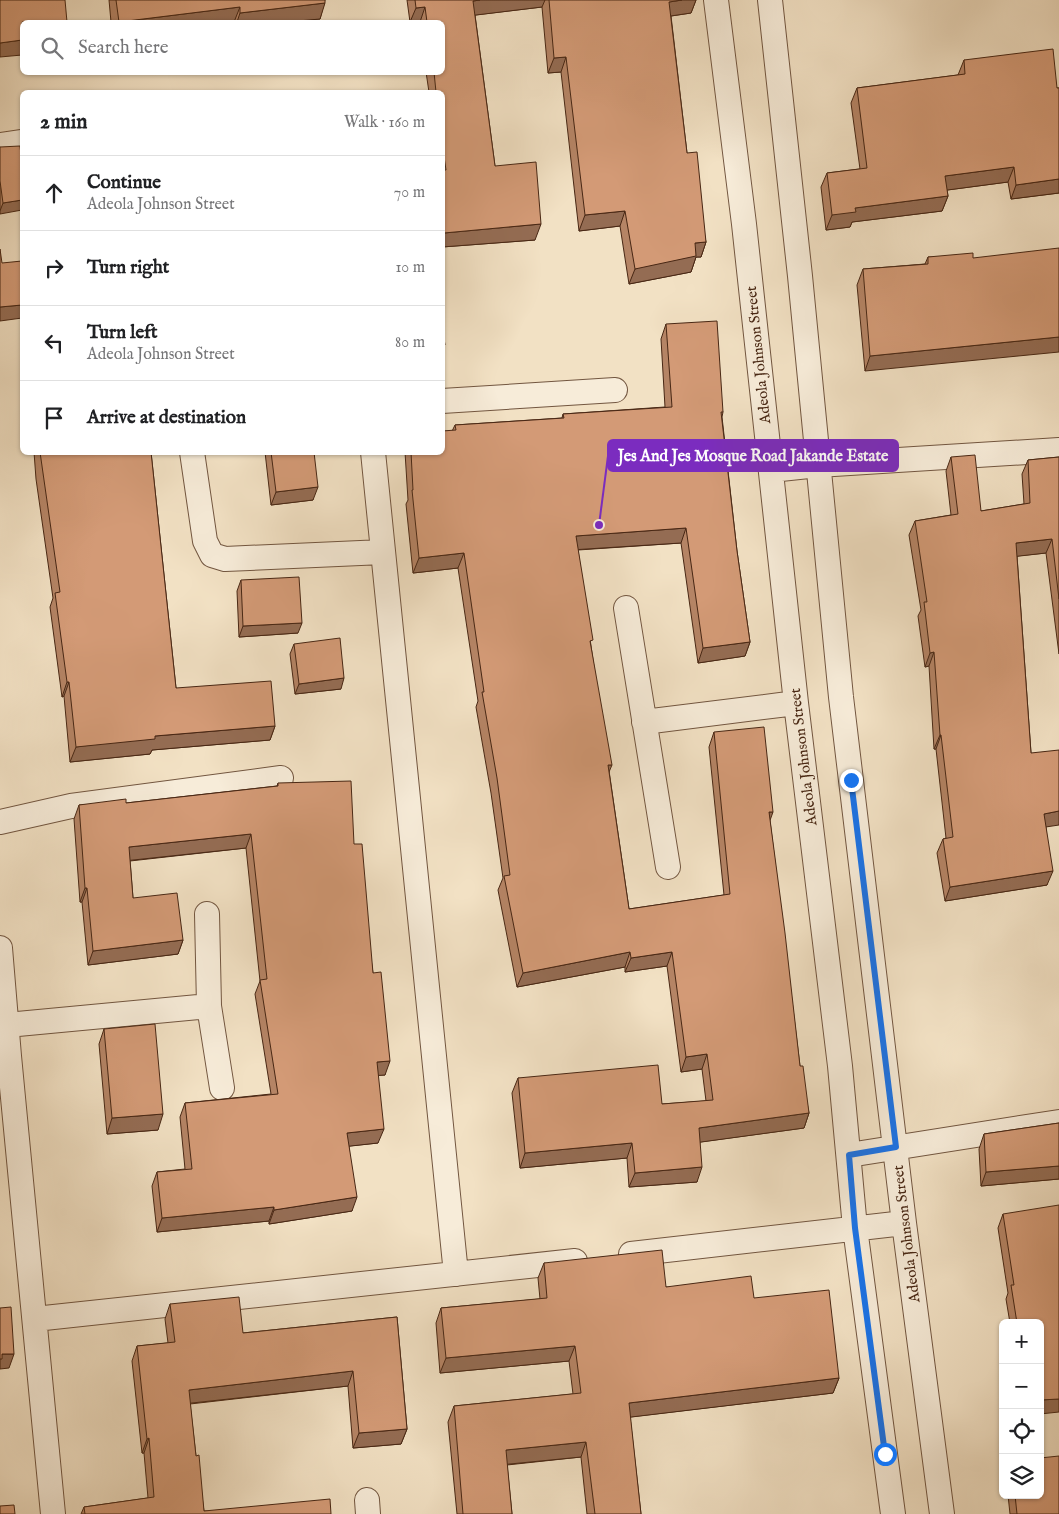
<!DOCTYPE html>
<html lang="en">
<head>
<meta charset="utf-8">
<style>
  :root { --surface:#fff; --page:#f2f2f2; --text:#202124; --muted:#757577; --line:#e0e0e0 }
  body { margin:0; font-family:"IM FELL English",serif; background:var(--page); color:var(--text) }
  .controls { position:absolute; right:15px; bottom:15px; display:grid; overflow:hidden; border-radius:8px; box-shadow:0 1px 4px #0004 }
  .controls button { width:45px; height:45px; display:grid; place-items:center; padding:0; border:0; border-bottom:1px solid var(--line); background:var(--surface); color:var(--text); font:25px sans-serif }
  .stop { position:absolute; width:15px; height:15px; margin:-11px; border:4px solid #1a73e8; border-radius:50%; background:#fff }
  .stop.end { background:#1a73e8; border-color:#fff; box-shadow:0 1px 5px #0008 }
  .list { margin:0; padding:0; list-style:none }
  h2 { display:flex; justify-content:space-between; align-items:center; height:65px; margin:0; padding:0 20px; font-size:21px }
  h2 small { font-size:16px; font-weight:400; color:var(--muted) }
  .list li { display:grid; grid-template-columns:32px 1fr auto; gap:15px; align-items:center; box-sizing:border-box; height:75px; padding:0 20px; border-top:1px solid var(--line) }
  .list b { display:block; font-size:19px; white-space:nowrap }
  .list p { margin:0; font-size:16px; white-space:nowrap; color:var(--muted) }
  .list em { font-size:16px; font-style:normal; color:var(--muted) }
  .icon { flex:none; width:28px; height:28px; fill:none; stroke:currentColor; stroke-width:2; stroke-linecap:round; stroke-linejoin:round }
  .map { position:relative; flex:none; width:1059px; height:1514px; overflow:hidden }
  .search { position:absolute; background:var(--surface); box-shadow:0 1px 4px #0004; left:20px; top:20px; width:425px; height:55px; display:flex; align-items:center; gap:12px; box-sizing:border-box; padding:0 18px; border-radius:8px; color:var(--muted); font-size:19px }
  .panel { position:absolute; background:var(--surface); box-shadow:0 1px 4px #0004; left:20px; top:90px; width:425px; height:365px; border-radius:8px }
  .map>svg:first-child { display:block }
</style>
</head>
<body>
<div class="map">
<svg width="1059" height="1514" viewBox="0 0 1059 1514">
  <rect width="100%" height="100%" fill="#f2e1c4"/>
  <filter id="stains"><feTurbulence type="fractalNoise" baseFrequency=".004" numOctaves="4"/><feColorMatrix values="0 0 0 0 .2 0 0 0 0 .09 0 0 0 0 .02 0 0 0 .5 -.17"/></filter>
  <radialGradient id="worn" r=".72"><stop offset=".6" stop-color="#630" stop-opacity="0"/><stop offset="1" stop-color="#630" stop-opacity=".3"/></radialGradient>
  <g fill="none" stroke-linecap="round" stroke-linejoin="round">
    <defs>
      <path id="street" d="M716 0 744 224 796 703 840 1066 855 1228 893 1514
        M770 0 800 276 841 697 904 1223 942 1514
        M0 145 22 142
        M442 401 615 390
        M192 452 205 541 212 555 225 559 383 552
        M373 452 456 1274
        M771 470 818 465 1059 450
        M626 608 668 867
        M644 722 796 703
        M0 822 71 806 281 778
        M207 914 209 1006 222 1088
        M0 948 9 1056 53 1514
        M7 1025 209 1006
        M849 1155 1059 1122
        M631 1254 904 1223
        M35 1319 575 1261
        M367 1500 368 1514"/>
    </defs>
    <use href="#street" stroke="#725640" stroke-width="26"/>
    <use href="#street" stroke="#f7ecd9" stroke-width="24"/>
  </g>
  <path fill="#b58465" stroke="#482714" d="M109 0H325L320 19 287 22H111Z
    M407 0H696L691 13 671 16 687 153 706 242 701 257H696L691 272 629 284 620 226 579 231 561 72 548 73 542 7 475 15 495 166 535 240 442 247V92H429L426 72H442V22H410Z
    M964 60 1057 88H1059V193L1011 199 1008 182 947 190 948 196 942 211 852 222 850 227 826 230 821 187 827 173 860 169 851 103 857 88 958 75Z
    M0 147 22 164 0 214Z
    M928 257 973 258 865 371 857 285 863 269 925 264Z
    M666 324 723 412 722 417 737 551 750 642 745 656 698 663 681 543 578 550 591 646 629 909 724 895 709 747 714 732 770 821 800 1066 809 1113 804 1128 700 1142 697 1182 629 1187 627 1158 520 1168 512 1093 518 1078 662 1104 706 1101 702 1069 681 1072 667 966 625 972V967L517 987 498 890 503 878 491 793 476 707 478 701 458 568 413 573 406 504 408 500 405 452H442L455 425 562 418 563 414 665 407 661 339Z
    M34 452H151L176 688 275 726 270 740 152 750 150 754 70 762 64 696 62 697 50 607 53 598 36 479Z
    M265 452H314L313 500 271 505Z
    M951 457 981 511 1024 504 1022 474 1028 460 1059 457V654L1046 553 1017 556 1031 753 1046 827 1047 885 945 901 937 853 943 839 946 838 936 749H934L929 666 925 667 918 616 921 610 909 535 915 521 951 515 946 471Z
    M241 580 298 633 239 637 237 591Z
    M294 644 341 689 295 694 290 654Z
    M278 783 354 844 373 973 385 1075H378V1143L349 1146 352 1211 269 1224V1221L157 1232 152 1186 157 1172 185 1169 180 1117 185 1103 271 1094 255 994 260 981 246 848 130 861 133 898 183 940 178 954 88 965 82 902H80L74 819 79 805 126 803 277 786Z
    M104 1029 158 1130 107 1134 99 1044Z
    M1059 1123V1179L981 1186 979 1149 984 1134Z
    M1003 1214 1040 1323H1010L1006 1299 1008 1293 998 1228Z
    M544 1263 666 1287 754 1298 839 1378 833 1393 630 1417 641 1514H587L581 1457 507 1465 512 1514H457L448 1422 454 1406 573 1394 569 1361 440 1373 436 1323 441 1308 540 1299 538 1278Z
    M170 1304 243 1333 397 1317 407 1429 401 1444 353 1448 348 1386 190 1404 196 1456 204 1511 331 1514H81L84 1507 148 1498 144 1453H142L132 1361 137 1346 168 1343 165 1319Z
    M1008 1495H1040L1059 1514H1010Z"/>
  <path fill="#946c53" stroke="#482714" d="M480 0H545L542 7 468 16 473 1Z
    M682 0H696L691 13 664 17 669 2Z
    M325 3 320 19 287 22H237L240 13Z
    M240 7 234 22H119Z
    M425 7 420 22H410L416 8Z
    M22 40V55L0 57V43Z
    M566 57 561 72 548 73 554 58Z
    M1014 167 1008 182 940 191 945 176Z
    M1059 179V193L1011 199 1016 185Z
    M948 196 942 211 852 222 850 227 826 230 832 215 855 208Z
    M22 200V210L0 214V211L3 203Z
    M625 211 620 226 579 231 585 215Z
    M541 224 535 240 442 247V237L444 233Z
    M706 242 701 257H696L691 272 629 284 635 269 695 243Z
    M22 305V318L0 321V307Z
    M1059 337V352L865 371 870 356Z
    M318 487 313 500 271 505 276 492Z
    M686 528 681 543 571 550 576 536Z
    M1052 539 1046 553 1011 557 1016 543Z
    M464 553 458 568 413 573 419 558Z
    M302 623 298 633 239 637 243 626Z
    M750 642 745 656 698 663 703 648Z
    M934 652 929 666 925 667 930 653Z
    M344 678 341 689 295 694 299 684Z
    M67 682H69L64 696 62 697Z
    M275 726 270 740 152 750 150 754 70 762 76 747 155 736Z
    M940 735H941L936 749H934Z
    M608 765H612L606 779Z
    M1059 811V825L1039 828 1044 814Z
    M769 812H773L768 826Z
    M251 834 246 848 124 861 129 847Z
    M1053 871 1047 885 945 901 950 887Z
    M85 888H87L82 902H80Z
    M183 940 178 954 88 965 93 951Z
    M630 952 625 967 517 987 523 973Z
    M672 952 667 966 625 972 631 958Z
    M707 1054 702 1069 681 1072 686 1057Z
    M390 1061 385 1075 371 1076 377 1062Z
    M809 1113 804 1128 694 1143 699 1128Z
    M163 1114 158 1130 107 1134 112 1118Z
    M384 1129 378 1143 342 1147 347 1133Z
    M632 1143 627 1158 520 1168 525 1153Z
    M1059 1166V1179L981 1186 986 1172Z
    M702 1167 697 1182 629 1187 635 1173Z
    M357 1197 352 1211 269 1224 274 1210Z
    M274 1207 269 1221 157 1232 162 1218Z
    M575 1346 569 1361 440 1373 446 1358Z
    M2 1354H14L9 1368 0 1369V1359Z
    M353 1371 348 1386 183 1404 189 1390Z
    M839 1378 833 1393 623 1418 629 1403Z
    M1059 1399V1412L1040 1414V1400Z
    M407 1429 401 1444 353 1448 359 1433Z
    M149 1438 144 1453H142L147 1439Z
    M586 1442 581 1457 500 1465 506 1450Z"/>
  <path fill="#d39a76" stroke="#482714" d="M0 0H65L67 22H22V40L0 43Z
    M116 0H325V3L240 13V7L119 22Z
    M415 0H480L473 1 495 166 536 162 541 224 444 233 442 213V170H446L442 143V92H436L434 72H442V22H427L425 7 416 8Z
    M549 0H682L669 2 687 153 697 152 706 242 695 243 696 256 635 269 625 211 585 215 566 57 554 58Z
    M1053 49 1057 88H1059V179L1016 185 1014 167 945 176 948 196 855 208 856 212 832 215 827 173 867 168 857 88 965 74 964 60Z
    M20 146 22 164V200L3 203 0 181V147Z
    M1059 248V337L870 356 863 269 928 264V257L973 253V258Z
    M0 249 2 263 22 261V305L0 307Z
    M717 321 723 412H721L737 551 750 642 703 648 686 528 576 536 593 640 590 641 612 765H608L629 909 730 894 714 732 764 727 773 812H769L785 933 800 1066H803L809 1113 699 1128 702 1167 635 1173 632 1143 525 1153 518 1078 658 1065 662 1104 713 1100 707 1054 686 1057 672 952 631 958 630 952 523 973 504 876 510 875 497 778 482 692H484L464 553 419 558 412 490H413L411 452H442V431L456 430 455 425 564 418 563 414 672 407 666 324Z
    M442 326 445 345H442Z
    M40 452H151L176 688 271 681 275 726 155 736V739L76 747 69 682H67L55 593 60 592Z
    M271 452H314L318 487 276 492Z
    M975 455 981 511 1030 503 1028 460 1059 457V599L1052 539 1016 543 1031 753 1059 750V811L1044 814 1053 871 950 887 943 839 953 837 941 735H940L934 652 930 653 924 602H927L915 521 958 514 951 457Z
    M299 577 302 623 243 626 241 580Z
    M340 638 344 678 299 684 294 644Z
    M351 781 354 844H362L373 973 381 972 390 1061 377 1062 384 1129 347 1133 357 1197 274 1210V1207L162 1218 157 1172 192 1169 185 1103 278 1094 260 980 267 979 251 834 129 847 133 898 177 893 183 940 93 951 87 888H85L79 805 126 799V803L278 786V783Z
    M155 1024 163 1114 112 1118 104 1029Z
    M1059 1123V1166L986 1172 984 1134Z
    M1059 1205V1399L1040 1400V1323H1017L1011 1285H1014L1003 1214Z
    M662 1250 666 1287 751 1276 754 1298 829 1290 839 1378 629 1403 641 1514H595L586 1442 506 1450 512 1514H463L454 1406 581 1393 575 1346 446 1358 441 1308 547 1298 544 1263Z
    M239 1297 243 1333 397 1317 407 1429 359 1433 353 1371 189 1390 196 1456 199 1455 204 1511 330 1499 331 1514H85L84 1507 154 1497 149 1438 147 1439 137 1346 175 1342 170 1304Z
    M11 1307 14 1354H2V1359H0V1308Z
    M1059 1456V1514H1017L1015 1495H1040V1458Z
    M14 1505 15 1514H0V1506Z"/>
  <g fill="none" stroke-linecap="round" stroke-linejoin="round">
    <path stroke="#1a73e8" stroke-width="6" d="M851 780 896 1147 849 1155 855 1228 885 1454"/>
  </g>
  <g text-anchor="middle" stroke-width="4" stroke-linejoin="round" paint-order="stroke">
    <g font-size="15" fill="#482714" stroke="#f7ecd9">
      <text transform="translate(758 355) rotate(-96)" y="5">Adeola Johnson Street</text>
      <text transform="translate(803 757) rotate(-97)" y="5">Adeola Johnson Street</text>
      <text transform="translate(906 1234) rotate(-97)" y="5">Adeola Johnson Street</text>
    </g>
  </g>
  <path fill="none" stroke="#7b2cbf" stroke-width="2" d="M599 525L608 456"/>
  <circle fill="#7b2cbf" stroke="#f7ecd9" stroke-width="2" cx="599" cy="525" r="5"/>
  <rect fill="#7b2cbf" stroke="#7b2cbf" stroke-width="2" x="608" y="440" width="290" height="31" rx="5"/>
  <g font-size="16" text-anchor="middle" font-weight="bold" fill="#fff">
    <text x="753" y="461">Jes And Jes Mosque Road Jakande Estate</text>
  </g>
  <rect width="100%" height="100%" filter="url(#stains)"/>
  <rect width="100%" height="100%" fill="url(#worn)"/>
</svg>
<div class="controls">
<button>+</button>
<button>−</button>
<button><svg class="icon" aria-label="locate" viewBox="0 0 24 24"><circle cx="12" cy="12" r="6"/><path d="M12 2v4M12 18v4M2 12h4M18 12h4"/></svg></button>
<button><svg class="icon" aria-label="layers" viewBox="0 0 24 24"><path d="M12 4l9 5-9 5-9-5zM3 14l9 5 9-5"/></svg></button>
</div>
<div class="stop" style="left:885px;top:1454px"></div>
<div class="stop end" style="left:851px;top:780px"></div>
<div class="search"><svg class="icon" aria-label="search" viewBox="0 0 24 24"><circle cx="10" cy="10" r="6"/><path d="M15 15l6 6"/></svg>Search here</div>
<section class="panel">
<h2>2 min<small>Walk · 160 m</small></h2>
<ul class="list">
<li><svg class="icon" aria-label="ahead" viewBox="0 0 24 24"><path d="M12 20V5M6 11l6-6 6 6"/></svg><div><b>Continue</b><p>Adeola Johnson Street</p></div><em>70 m</em></li>
<li><svg class="icon" aria-label="right" viewBox="0 0 24 24"><path d="M7 20v-9h11M14 6l5 5-5 5"/></svg><div><b>Turn right</b></div><em>10 m</em></li>
<li><svg class="icon" aria-label="left" viewBox="0 0 24 24"><path d="M17 20v-9H6M10 6l-5 5 5 5"/></svg><div><b>Turn left</b><p>Adeola Johnson Street</p></div><em>80 m</em></li>
<li><svg class="icon" aria-label="arrive" viewBox="0 0 24 24"><path d="M6 21V4h12l-3 4 3 4H6"/></svg><div><b>Arrive at destination</b></div></li>
</ul>
</section>
</div>
</body>
</html>
